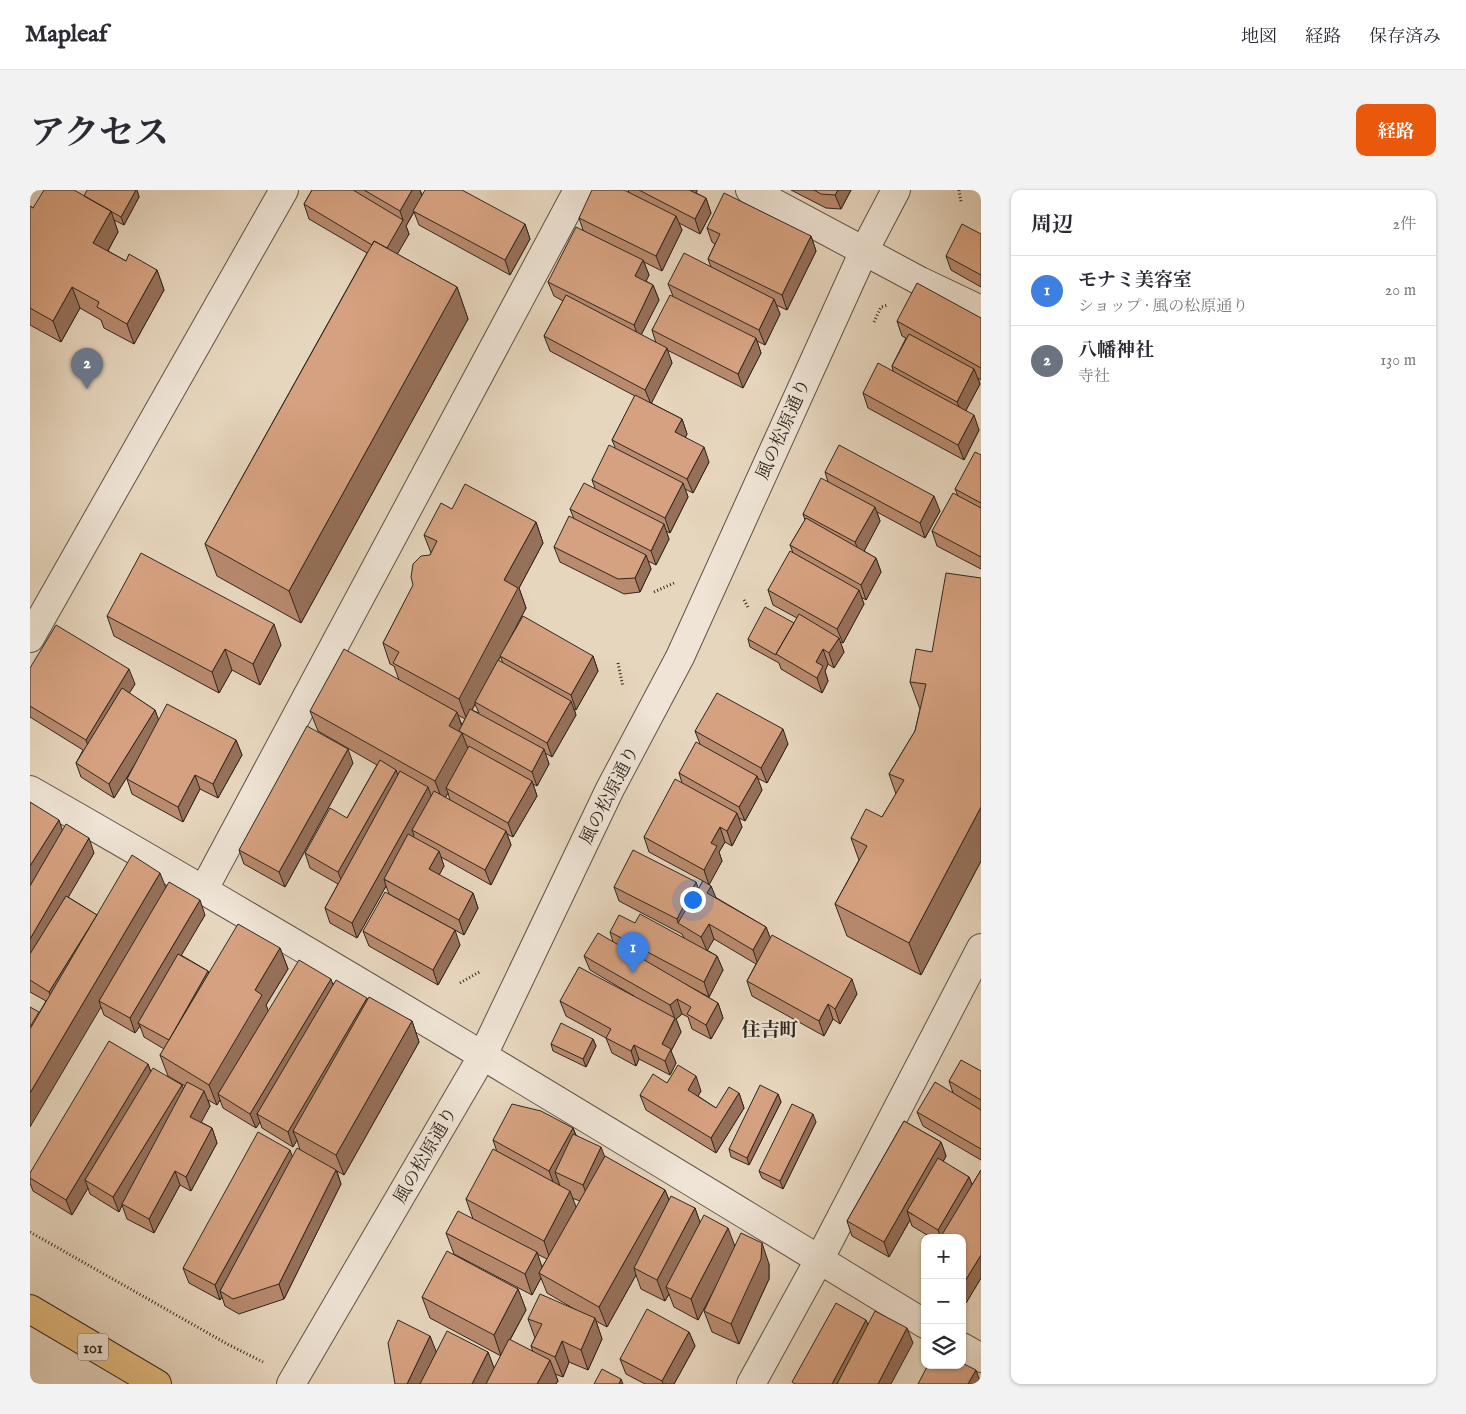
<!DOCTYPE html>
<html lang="ja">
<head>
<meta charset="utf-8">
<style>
  :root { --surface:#fff; --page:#f2f2f3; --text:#2b2b33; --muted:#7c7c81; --line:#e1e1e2; --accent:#ea580c }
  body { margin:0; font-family:"IM FELL English","Noto Serif JP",serif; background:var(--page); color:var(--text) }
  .controls { position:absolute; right:15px; bottom:15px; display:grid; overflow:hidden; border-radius:10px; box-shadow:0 1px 4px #0004 }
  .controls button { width:45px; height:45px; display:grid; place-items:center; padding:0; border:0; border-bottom:1px solid var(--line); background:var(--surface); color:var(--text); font:25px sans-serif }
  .you { position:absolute; left:662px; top:709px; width:18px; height:18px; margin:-12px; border:4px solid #fff; border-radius:50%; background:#1a73e8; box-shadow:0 0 0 8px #1a73e833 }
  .badge { display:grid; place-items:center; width:32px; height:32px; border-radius:50%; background:var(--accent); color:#fff; font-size:16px; font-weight:700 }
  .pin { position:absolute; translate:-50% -41px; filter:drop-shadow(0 1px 2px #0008) }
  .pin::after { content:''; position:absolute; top:26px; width:18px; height:15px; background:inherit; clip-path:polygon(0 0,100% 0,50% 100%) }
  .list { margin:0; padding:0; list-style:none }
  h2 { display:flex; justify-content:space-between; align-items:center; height:65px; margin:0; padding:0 20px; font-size:21px }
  h2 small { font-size:16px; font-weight:400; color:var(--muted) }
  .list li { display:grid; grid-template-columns:32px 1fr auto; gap:15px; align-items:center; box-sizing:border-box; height:70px; padding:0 20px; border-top:1px solid var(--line) }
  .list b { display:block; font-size:19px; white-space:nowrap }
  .list p { margin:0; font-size:16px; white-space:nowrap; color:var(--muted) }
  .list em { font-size:16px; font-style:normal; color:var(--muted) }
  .icon { flex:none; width:28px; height:28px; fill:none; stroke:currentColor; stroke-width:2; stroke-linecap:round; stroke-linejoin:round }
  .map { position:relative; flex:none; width:951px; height:1194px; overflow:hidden; border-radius:10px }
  header { display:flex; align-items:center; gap:30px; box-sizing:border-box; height:70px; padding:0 25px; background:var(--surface); border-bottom:1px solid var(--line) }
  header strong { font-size:24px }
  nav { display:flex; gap:28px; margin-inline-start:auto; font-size:18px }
  .intro { display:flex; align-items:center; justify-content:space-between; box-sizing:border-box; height:120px; padding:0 30px }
  h1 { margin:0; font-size:35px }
  .button { padding:12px 22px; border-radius:10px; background:var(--accent); color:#fff; font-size:18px; font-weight:700 }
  main { display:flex; gap:30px; padding:0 30px }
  aside { flex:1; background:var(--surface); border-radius:10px; box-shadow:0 1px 4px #0004 }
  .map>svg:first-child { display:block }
</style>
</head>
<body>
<header>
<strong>Mapleaf</strong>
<nav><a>地図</a><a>経路</a><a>保存済み</a></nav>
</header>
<div class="intro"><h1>アクセス</h1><a class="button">経路</a></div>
<main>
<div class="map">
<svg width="951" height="1194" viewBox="0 0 951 1194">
  <rect width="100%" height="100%" fill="#e7d6be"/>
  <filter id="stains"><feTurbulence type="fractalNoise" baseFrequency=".004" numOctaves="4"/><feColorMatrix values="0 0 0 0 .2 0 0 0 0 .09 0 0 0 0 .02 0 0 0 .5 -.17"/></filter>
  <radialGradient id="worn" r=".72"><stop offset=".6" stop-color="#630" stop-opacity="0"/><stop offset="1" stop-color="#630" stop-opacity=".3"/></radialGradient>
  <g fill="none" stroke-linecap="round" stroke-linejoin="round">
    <defs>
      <path id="minor" d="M720 0 890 91 951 120
        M0 448 254 0
        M0 600C302 772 598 953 895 1134
        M174 699 548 0
        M932 1157 951 1168
        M721 1194 789 1070 951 758"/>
      <path id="tertiary" d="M261 1194 453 865 580 599 650 467 834 61 866 0"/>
      <path id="trunk" d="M0 1119 127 1194"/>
    </defs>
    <use href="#minor" stroke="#5e5346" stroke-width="30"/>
    <use href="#tertiary" stroke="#5e5346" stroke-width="30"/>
    <use href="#trunk" stroke="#30271e" stroke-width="30"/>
    <path stroke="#30271e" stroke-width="3" stroke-dasharray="1 2.5" stroke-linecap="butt" d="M929 0 931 12
      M844 132 851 117 858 115
      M624 402 644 393
      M714 410 719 419
      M588 473 593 497
      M430 793 451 781
      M0 1042 199 1155 233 1172
      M0 1191 6 1194"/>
    <use href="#minor" stroke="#efe4d5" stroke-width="28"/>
    <use href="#tertiary" stroke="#efe4d5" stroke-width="28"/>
    <use href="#trunk" stroke="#e4bb7f" stroke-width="28"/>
  </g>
  <path fill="#b88a6e" stroke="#30271e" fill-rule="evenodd" d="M107 0 109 7 94 35 84 30 88 42 78 61 96 71 127 80 134 100 104 154 74 138 71 130 50 118 31 152 0 135V16L3 18 54 6Z
    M282 0H390L392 5 495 34 500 49 480 85 389 35 384 22 376 36 379 44 367 64 427 97 438 129 271 433 187 386 175 354 337 63 279 29 274 14Z
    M598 0H667L666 3 676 8 681 23 670 44 649 33 652 40 632 81 614 72 619 85 616 91 623 95 629 110 611 145 626 153 622 140 643 106 638 94 681 77 678 69 685 54 682 52 677 38 781 46 786 61 757 120 746 115 750 124 735 155 727 151 731 163 713 198 637 160 642 173 621 213 652 229 657 244 655 248 679 272 663 303 655 299 658 307 640 343 636 341 639 349 626 375 618 371 621 379 610 402 594 404 530 372 524 357 544 329 540 319 565 298 562 290 585 257 582 250 605 206 520 161 514 146 533 111 524 106 518 92 553 40 549 28 599 3Z
    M761 0H821L811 19 796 18Z
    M951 44V97L921 80 916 66Z
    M951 128V190L948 188 950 194 936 220 949 240 934 270 838 218 833 203 863 181 862 176 876 148 872 146 867 131Z
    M951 265V379L907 356 902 341 928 306 925 299Z
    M795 282 910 321 895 348 847 322 850 331 834 361 846 368 851 382 836 410 831 407 834 414 813 453 810 452 814 462 804 478 798 474 795 481 798 491 792 503 751 479 749 473 720 457 718 449 764 433 767 428 743 415 738 400 763 363 760 355 775 330 773 324 798 292Z
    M422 319 506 332 513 353 489 398 496 418 478 451 563 466 568 481 546 520 544 519 546 525 522 567 515 563 519 574 507 596 503 594 507 606 483 647 477 644 481 655 461 695 411 667 414 676 409 685 443 703 448 718 434 745 359 704 356 696 327 748 300 733 295 718 308 694 280 678 275 663 317 628 347 575 288 541 280 521 369 490 364 476 360 474 353 453 401 363 394 345ZM470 466 473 473 468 471ZM445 514 449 523 442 520ZM428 525 435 529 432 535ZM418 603 420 610 415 608Z
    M951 388V671L891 785 817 746 805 714 829 670 821 648 852 627 866 604 859 584 885 541 890 519 880 492 902 462Z
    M77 426 251 455 230 495 202 480 189 503 84 446Z
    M0 478 105 494 99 503 125 520 128 530 206 550 212 565 188 608 170 599 153 632 102 604 97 589 102 579 84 608 51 587 46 573 53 560 0 527Z
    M665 541 758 554 737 593 727 588 732 600 715 631 709 628 712 637 702 656 695 652 689 662 692 671 679 694 681 696 685 707 736 737 740 748 827 804 810 834 803 829 794 846 722 806 717 791 726 774 684 749 677 760 687 766 693 780 679 807 655 794 688 813 693 828 681 849 662 839 658 827 652 824 646 829 651 842 641 861 646 873 640 885 609 869 606 876 582 863 576 848 536 826 530 811 604 806 560 780 554 766 583 752 580 742 605 733 654 748 652 744 589 711 584 697 666 692 668 699 673 691 619 662 614 647 652 593 649 583 670 554Z
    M323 573 255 697 214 674 209 660Z
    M0 612 32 640 64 663 38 707 67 725 136 697 175 725 151 765 178 781 179 783 250 758 258 779 236 815 238 821 303 795 337 810 382 831 389 852 314 985 307 981 311 994 254 1109 209 1124 195 1116 192 1107 190 1110 159 1093 153 1078 270 960 267 950 263 957 232 938 230 932 226 938 193 918 190 910 187 915 178 910 180 916 171 932 182 938 187 953 161 1001 150 995 124 1043 97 1029 92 1015 89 1022 60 1004 58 998 42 1025 3 1001 0 993V983L118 874 121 882 153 899 155 896 138 886 130 865 134 859 114 847 110 836 105 843 74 825 71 817 9 823 16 811 0 802Z
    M333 741 430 755 408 795 339 756Z
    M563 849 566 856 556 877 523 861 521 854Z
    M951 881V970L893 936 887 922 923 903 919 891Z
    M637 893 671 901 668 906 686 918 709 903 714 918 686 963 616 920 610 905Z
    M748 904 751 912 719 975 701 967 699 959Z
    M874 931 911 952 916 966 913 972 939 987 942 995 951 980V1088L936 1113 932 1111V1048H902L882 1036 880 1030 859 1067 822 1046 817 1031Z
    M786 932 753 999 732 988 729 981Z
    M543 938 546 945 575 967 635 1000 639 1010 665 1018 670 1033 705 1056 739 1074V1089L709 1154 682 1142 674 1121 687 1093 668 1130 644 1117 639 1104 635 1111 611 1099 606 1085 577 1137 566 1131 572 1149 558 1180 539 1172 533 1187 525 1184 528 1191 526 1194H365L400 1146 406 1163 458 1162 464 1179 471 1166 400 1128 392 1107 488 1099 496 1120 480 1150 503 1162 501 1156 505 1148 498 1129 546 1120 517 1103 511 1088 502 1105 424 1064 416 1043 443 1029 436 1009 467 962 463 950ZM542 1008 550 1011 546 1018ZM507 1064 517 1069 512 1077Z
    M659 1142 665 1156 644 1194H615L596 1184 590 1169Z"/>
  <path fill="#96715a" stroke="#30271e" d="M106 0H107L109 7 94 35 91 27Z
    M382 0H390L392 7 376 36 379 44 360 77 354 62 373 30 370 21Z
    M656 0H667V1L661 13Z
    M808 0H821L811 19 805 5Z
    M676 8 681 23 670 44 665 29Z
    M81 21 88 42 71 73 63 53Z
    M646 26 652 40 632 81 626 66Z
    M495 34 500 49 480 85 475 70Z
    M781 46 786 61 757 120 752 105Z
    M613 70 619 85 611 101 605 86Z
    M127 80 134 100 104 154 97 134Z
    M623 95 629 110 609 149 604 135Z
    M42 97 50 118 31 152 23 131Z
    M427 97 438 129 271 433 259 401Z
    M744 109 750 124 735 155 729 140Z
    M726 148 731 163 713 198 708 184Z
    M637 158 642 173 621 214 615 200Z
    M944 179 950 194 933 226 927 212Z
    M944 225 949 240 934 270 928 255Z
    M652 229 657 244 650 257 645 242Z
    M674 257 679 272 663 303 657 289Z
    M653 293 658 307 640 343 635 328Z
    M904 306 910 321 895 348 890 333Z
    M845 317 850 331 831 367 825 352Z
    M506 332 513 353 489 398 496 418 446 513 445 512V514L437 530 429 509 474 390Z
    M634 334 639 349 626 375 621 361Z
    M616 365 621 379 610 402 605 388Z
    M846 368 851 382 836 410 831 395Z
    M829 400 834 414 813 453 807 439Z
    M244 434 251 455 230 495 223 474Z
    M809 448 814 462 804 478 799 463Z
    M195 459 202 480 189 503 182 482Z
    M793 459 798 474 795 481 798 491 792 503 787 488 786 472Z
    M563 466 568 481 546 520 541 505Z
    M99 479 105 494 61 565 56 550Z
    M541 511 546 525 522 567 517 553Z
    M125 520 130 534 84 608 79 594Z
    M427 522 434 543H432L440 564 416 598 418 603 413 612 405 591 419 536Z
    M753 539 758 554 737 593 731 578Z
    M206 550 212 565 188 608 183 594Z
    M318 559 323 573 255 697 249 682Z
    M514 559 519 574 507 596 502 582Z
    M366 580 371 594 314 697 308 682Z
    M165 585 170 599 153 632 148 617Z
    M727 586 732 600 715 631 709 617Z
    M502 591 507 606 483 647 478 633Z
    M398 597 403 611 382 640 384 645 359 692 354 689 356 696 327 748 322 733Z
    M951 617V671L891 785 879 753Z
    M707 623 712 637 702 656 697 641Z
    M29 630 34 645 0 700V676Z
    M690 637 695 652 689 662 692 671 679 695 674 680 681 653Z
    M476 641 481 655 461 695 455 680Z
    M59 648 64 663 0 773V749Z
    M409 661 414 676 404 694 399 679Z
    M130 683 138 703 69 811 71 817 0 937V903Z
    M666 692 671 707 648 733 647 729Z
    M681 696 687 710 677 703Z
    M443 703 448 718 434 745 429 730Z
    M170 710 175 725 111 834 108 833 110 836 105 843 100 828Z
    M67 725 25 817 19 802Z
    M679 734 684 749 677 761 671 747Z
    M736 737 742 752 728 775 723 760Z
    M425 740 430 755 408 795 403 780Z
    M250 758 258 779 236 815 240 825 188 904 190 910 187 915 179 895 225 800Z
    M687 766 693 780 679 807 674 792Z
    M178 781 184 796 139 850Z
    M301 789 306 804 227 924 230 932 226 938 220 924Z
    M822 789 827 804 810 834 805 819Z
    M337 808 342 823 263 941 267 950 263 957 258 942Z
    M647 809 652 824 646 829 651 842 641 861 646 873 640 885 635 871 632 854 645 829 640 815Z
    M688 813 693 828 681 849 676 835Z
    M798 814 803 829 794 846 789 831Z
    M382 831 389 852 314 985 306 965Z
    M563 849 566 856 556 877 553 869Z
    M604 855 609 869 606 876 601 861Z
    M118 874 123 889 55 990 58 998 42 1025 36 1010Z
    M666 886 671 901 663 914 658 900Z
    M152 895 157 909 92 1014V1015L89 1022 83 1007Z
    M174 901 180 916 166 942 160 927Z
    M709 903 714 918 686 963 681 948Z
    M748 904 751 912 719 975 717 968Z
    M783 924 786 932 753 999 750 991Z
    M182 938 187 953 161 1001 156 987Z
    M543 938 551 959 525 982 530 996 527 1002 519 981Z
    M911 952 916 966 883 1025 877 1021 880 1030 859 1067 854 1052Z
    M571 957 579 978 561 1016 553 995Z
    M260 960 265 974 190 1101 192 1107 190 1110 185 1095Z
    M306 980 311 994 254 1109 249 1094Z
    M145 981 150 995 124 1043 119 1029Z
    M939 987 945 1002 911 1048 908 1040Z
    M635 1000 643 1020 604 1078 606 1085 577 1137 569 1117Z
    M540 1001 548 1022 521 1072 514 1051Z
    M665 1018 672 1038 636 1097 639 1104 635 1111 627 1090Z
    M698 1038 706 1059 668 1130 661 1109Z
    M732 1053 739 1074V1089L709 1154 701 1134Z
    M507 1062 514 1083H509L511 1088 502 1105 495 1084Z
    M951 1065V1088L936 1113 932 1104V1096Z
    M488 1099 496 1120 471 1166 464 1145Z
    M565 1128 572 1149 558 1180 551 1160Z
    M836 1130 842 1144 815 1194H802Z
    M877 1138 883 1153 861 1194H848Z
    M659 1142 665 1156 644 1194H633L632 1191Z
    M400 1146 408 1166 395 1194H377Z
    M532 1151 539 1172 533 1187 525 1167Z
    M458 1162 466 1183 460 1194H442Z
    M520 1170 528 1191 526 1194H507Z
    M946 1180 951 1194H938Z
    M591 1189 593 1194H589Z"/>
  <path fill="#d6a180" stroke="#30271e" d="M14 0H44L81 21 63 53 96 71 99 64 127 80 97 134 67 117 69 112 42 97 23 131 0 118V16L3 18Z
    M57 0H106L91 27 54 6Z
    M282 0H323L373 30 357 58 344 51 342 55 274 14Z
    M334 0H382L370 21Z
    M395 0H432L495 34 475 70 383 21Z
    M562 0H594L646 26 626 66 549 28Z
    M609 0H659L676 8 665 29Z
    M784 0H808L805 5 791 4Z
    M694 3 781 46 752 105 678 69 690 44 677 38Z
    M932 34 951 44V85L916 66Z
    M546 37 613 70 605 86 623 95 604 135 518 92Z
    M344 51 427 97 259 401 175 354Z
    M654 63 744 109 729 140 638 94Z
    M887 93 951 128V178L867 131Z
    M536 105 637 158 615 200 514 146Z
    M640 105 726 148 708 184 622 140Z
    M879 144 944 179 927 212 862 176Z
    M848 173 944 225 928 255 833 203Z
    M605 205 652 229 645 242 674 257 657 289 582 250Z
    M579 255 653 293 635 328 562 290Z
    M809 255 904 306 890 333 795 282Z
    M945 262 951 265V313L925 299Z
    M791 288 845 317 825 352 773 324Z
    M554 293 634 334 621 361 540 319Z
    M435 294 506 332 474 390 488 398 429 509 363 473 369 462 353 453 383 395 381 387 383 374 391 366 400 365 407 351 394 345 411 313 422 319Z
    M923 303 951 318V367L902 341Z
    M539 326 616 365 605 388 588 389 524 357Z
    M776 328 846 368 831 395 760 355Z
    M760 361 829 400 807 439 738 400Z
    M111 363 244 434 223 474 195 459 182 482 77 426Z
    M916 383 951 388V617L879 753 805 714 837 656 821 648 836 619 852 627 874 590 859 584 885 541 896 494 880 492 886 459 902 462Z
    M735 417 764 433 746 464V465L718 449Z
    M769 424 809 448 799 463 793 459 786 472 793 476 787 488 746 464Z
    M493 426 563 466 541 505 470 466Z
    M26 435 99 479 56 550 0 516V478Z
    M314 459 427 522 419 536 432 543 405 591 280 521Z
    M468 470 541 511 517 553 445 512Z
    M92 498 125 520 79 594 46 573Z
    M687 503 753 539 731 578 665 541Z
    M137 514 206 550 183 594 165 585 148 617 97 589Z
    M440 519 514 559 502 582 429 541Z
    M277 536 318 559 249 682 209 660Z
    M666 552 727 586 709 617 649 583Z
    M439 556 502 591 478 633 416 598Z
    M350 570 366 580 308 682 275 663 300 618 317 628Z
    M370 581 398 597 322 733 295 718Z
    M645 589 707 623 697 641 690 637 681 653 687 656 674 680 614 647Z
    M404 601 476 641 455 680 382 640Z
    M0 612 29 630 0 676Z
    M36 634 59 648 0 749V696Z
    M378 644 409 661 399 679 443 703 429 730 354 689Z
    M603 660 666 692 647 729 584 697Z
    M102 665 130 683 0 903V839Z
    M673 691 681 696 677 703 736 737 723 760 679 734 671 747 648 733Z
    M139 692 170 710 100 828 69 811Z
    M355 702 425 740 403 780 333 741Z
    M36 706 67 725 19 802 0 790V764Z
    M610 724 687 766 674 792 580 742 589 725 605 733Z
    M208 734 250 758 225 800 232 805 179 895 130 865Z
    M568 743 688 813 676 835 657 824 661 817 647 809 640 815 554 766Z
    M742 745 822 789 805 819 798 814 789 831 717 791Z
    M148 764 178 781 139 850 108 833Z
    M269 770 301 789 220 924 188 904Z
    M549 777 645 828 632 854 641 859 635 871 604 855 601 861 576 848 581 839 530 811Z
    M306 790 337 808 258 942 227 924Z
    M339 807 382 831 306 965 263 941Z
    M0 817 9 822 0 837Z
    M531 833 563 849 553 869 521 854Z
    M79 851 118 874 36 1010 0 988V983Z
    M931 870 951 881V910L919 891Z
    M648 875 666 886 658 900 686 918 699 897 709 903 681 948 610 905 623 884 637 893Z
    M123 878 152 895 83 1007 55 990Z
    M157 892 174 901 160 927 182 938 156 987 145 981 119 1029 92 1014Z
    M905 892 951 920V959L887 922Z
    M730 895 748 904 717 968 699 959Z
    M482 914 511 921 543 938 519 981 463 950Z
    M762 914 783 924 750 991 729 981Z
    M874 931 911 952 854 1052 817 1031Z
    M228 942 260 960 185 1095 153 1078Z
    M543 944 571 957 553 995 525 982Z
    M267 958 306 980 249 1094 203 1109 190 1101Z
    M463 959 540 1001 514 1051 436 1009Z
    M575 966 635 1000 569 1117 509 1083Z
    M908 968 939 987 908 1040 877 1021Z
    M951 980V1065L932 1096V1048H910Z
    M641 1006 665 1018 627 1090 604 1078Z
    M428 1021 507 1062 495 1084 416 1043Z
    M674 1025 698 1038 661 1109 636 1097Z
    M711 1043 732 1053 731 1069 701 1134 674 1121Z
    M417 1061 488 1099 464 1145 392 1107Z
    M510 1104 565 1128 551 1160 532 1151 525 1167 501 1156 512 1134 498 1129Z
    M806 1113 836 1130 802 1194H765L762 1192Z
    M617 1119 659 1142 632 1191 590 1169Z
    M845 1121 877 1138 848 1194H807Z
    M368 1130 400 1146 377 1194H365L358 1153Z
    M417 1141 458 1162 442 1194H390Z
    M479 1149 520 1170 507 1194H456Z
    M932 1173 946 1180 938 1194H888L898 1175H932Z
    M572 1179 591 1189 589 1194H564Z"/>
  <g text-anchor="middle" stroke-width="4" stroke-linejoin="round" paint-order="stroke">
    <rect fill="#efe4d5" stroke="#696055" stroke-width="1" x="48" y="1143.5" width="30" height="27" rx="4"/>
    <g font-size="16" font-weight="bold" fill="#30271e">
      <text x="63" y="1163">101</text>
    </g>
    <g font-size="18" fill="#30271e" stroke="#efe4d5">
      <text transform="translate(753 239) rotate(-66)" y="6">風の松原通り</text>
      <text transform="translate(579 605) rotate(-63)" y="6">風の松原通り</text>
      <text transform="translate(395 965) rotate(-60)" y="6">風の松原通り</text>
    </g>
    <g font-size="19" font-weight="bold" fill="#30271e" stroke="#efe4d5">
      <text x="740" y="846">住吉町</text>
    </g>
  </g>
  <rect width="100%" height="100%" filter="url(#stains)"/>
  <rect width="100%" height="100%" fill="url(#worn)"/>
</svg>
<div class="controls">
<button>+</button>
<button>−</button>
<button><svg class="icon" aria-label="layers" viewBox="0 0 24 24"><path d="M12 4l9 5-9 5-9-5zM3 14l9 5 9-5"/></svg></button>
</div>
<div class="you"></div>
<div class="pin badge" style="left:603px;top:783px;background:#3f7fe0">1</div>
<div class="pin badge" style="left:57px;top:199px;background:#6b7280">2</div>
</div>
<aside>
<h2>周辺<small>2件</small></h2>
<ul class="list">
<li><span class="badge" style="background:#3f7fe0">1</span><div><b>モナミ美容室</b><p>ショップ · 風の松原通り</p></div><em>20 m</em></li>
<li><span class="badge" style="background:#6b7280">2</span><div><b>八幡神社</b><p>寺社</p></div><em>130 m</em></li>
</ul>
</aside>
</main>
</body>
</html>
